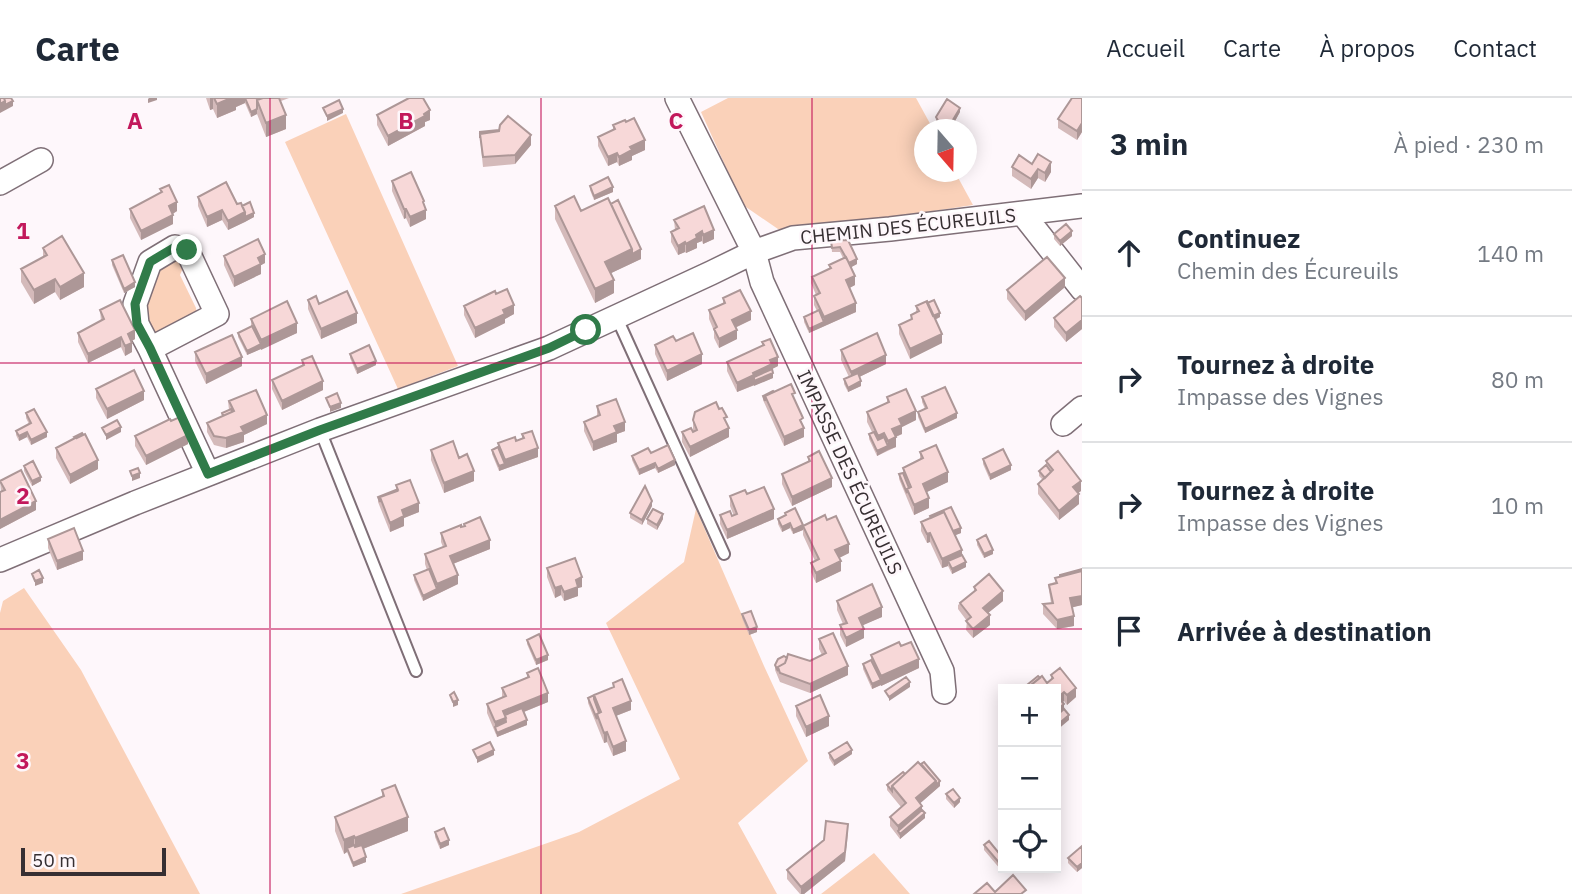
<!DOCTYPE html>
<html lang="fr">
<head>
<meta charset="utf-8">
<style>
  :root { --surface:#fff; --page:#f2f2f3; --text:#1f2937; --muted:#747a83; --line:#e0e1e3 }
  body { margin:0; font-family:"IBM Plex Sans",sans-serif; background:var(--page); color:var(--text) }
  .controls { position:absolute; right:21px; bottom:21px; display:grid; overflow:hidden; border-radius:0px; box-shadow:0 4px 18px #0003 }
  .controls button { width:63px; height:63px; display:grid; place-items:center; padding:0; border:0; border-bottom:2px solid var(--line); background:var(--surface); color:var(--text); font:35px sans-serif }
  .compass { position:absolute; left:914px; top:21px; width:63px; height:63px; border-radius:50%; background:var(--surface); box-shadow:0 4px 18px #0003; rotate:160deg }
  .scale { position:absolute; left:21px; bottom:18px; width:145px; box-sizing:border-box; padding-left:7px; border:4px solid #362f32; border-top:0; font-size:19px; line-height:24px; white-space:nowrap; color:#362f32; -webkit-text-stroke:5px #fef7fb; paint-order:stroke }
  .stop { position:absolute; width:21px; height:21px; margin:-16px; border:5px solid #307b49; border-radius:50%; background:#fff }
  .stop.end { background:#307b49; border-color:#fff; box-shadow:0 2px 7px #0008 }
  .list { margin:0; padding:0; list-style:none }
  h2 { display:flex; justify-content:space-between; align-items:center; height:91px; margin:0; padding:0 28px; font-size:30px }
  h2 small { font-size:23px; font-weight:400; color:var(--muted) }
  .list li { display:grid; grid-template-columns:46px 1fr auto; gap:21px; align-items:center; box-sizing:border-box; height:126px; padding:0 28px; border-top:2px solid var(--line) }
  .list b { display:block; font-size:26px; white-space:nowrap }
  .list p { margin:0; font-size:23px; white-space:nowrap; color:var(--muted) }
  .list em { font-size:23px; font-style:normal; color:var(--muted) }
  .icon { flex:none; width:38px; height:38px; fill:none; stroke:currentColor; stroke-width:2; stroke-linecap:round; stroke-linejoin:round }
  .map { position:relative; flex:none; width:1082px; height:796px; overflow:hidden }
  header { display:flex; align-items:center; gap:42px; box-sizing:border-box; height:98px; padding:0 35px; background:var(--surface); border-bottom:2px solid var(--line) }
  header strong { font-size:33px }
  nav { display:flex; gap:38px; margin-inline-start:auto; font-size:24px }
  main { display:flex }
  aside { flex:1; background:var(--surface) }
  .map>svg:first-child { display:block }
</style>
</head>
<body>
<header>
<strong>Carte</strong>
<nav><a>Accueil</a><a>Carte</a><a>À propos</a><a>Contact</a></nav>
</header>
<main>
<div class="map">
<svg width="1082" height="796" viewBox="0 0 1082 796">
  <rect width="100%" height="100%" fill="#fef7fb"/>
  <path fill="#fad1b9" d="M728 0H916L933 31 925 32V74H955L973 107 809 132 778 131 743 107 701 14Z
    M346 16 458 268 398 291 285 44Z
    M181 160 185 165 180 177 196 210 197 219 153 239 145 221 149 202 161 169 171 162Z
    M696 411 764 568 808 663 738 725 777 796H401L579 734 680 681 606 525 684 464Z
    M24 490 81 572 200 796H0V515L3 503Z
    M874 755 910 796H821Z"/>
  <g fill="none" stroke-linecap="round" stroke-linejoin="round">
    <defs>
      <path id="service" d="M616 218 724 456
        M320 332 416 573"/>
      <path id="minor" d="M677 0 754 154 762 184 942 573 944 594
        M0 85 41 62
        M1023 116 1082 191
        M150 251 137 226 135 206 150 164 175 149 187 152 217 216 150 251 208 376
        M1063 326 1082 310
        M0 462 135 405 320 332 549 250 711 175 754 154 793 140 890 131 1082 108"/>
    </defs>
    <use href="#service" stroke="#7f6f77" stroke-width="14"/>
    <use href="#minor" stroke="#7f6f77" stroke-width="26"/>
    <use href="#service" stroke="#fff" stroke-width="10"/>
    <use href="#minor" stroke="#fff" stroke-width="23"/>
  </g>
  <path fill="#d4baba" d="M206 0H289L281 3 286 31 266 39 257 16 251 19 245 5 236 9V12L217 20 213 11 210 12Z
    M407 0H423L430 22 425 24V28L388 48 377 27V17L407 1Z
    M1082 0V34L1077 42 1058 30V21Z
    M960 14 950 32H940L936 24V19Z
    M626 24 645 52 632 58V62L619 68 617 64 608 68 598 48V39L613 32V27Z
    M480 39 531 47 515 66 483 69Z
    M1032 66 1051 74 1045 84 1038 80 1031 91 1012 78V69Z
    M392 83 424 108 426 121 410 129 406 120 404 121 392 93Z
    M590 88 613 94 594 102 590 92Z
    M160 91 177 113 173 116V126L141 142 130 120V111L160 95Z
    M198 99 237 106 242 108 254 119 228 132 222 122 207 129 198 108Z
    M555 108 581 113 641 161 611 175 614 195 595 205 555 121Z
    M704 108 714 141 703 146 702 143 697 145V150L686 155 685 154 678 157 671 144V134L675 132 674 122Z
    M1054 136 1072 138 1060 148 1054 141Z
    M848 142 857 166 851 169 855 187 849 190 856 214 809 235 804 224V219L817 213 814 207V198L816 197 811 185V180L829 171V167L843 160 840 154H832L831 143Z
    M43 150 84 189 60 202 55 194 34 206 21 184V171L43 159Z
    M224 158 265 165 261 167V176L234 189 224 167Z
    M112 162 135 189 124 195 112 167Z
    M1065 189 1025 223 1007 201V192Z
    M496 196 514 216 505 221V225L475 240 464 217V208Z
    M723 200 751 222 735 230 737 241 719 250 714 240V233L709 221V212L723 205Z
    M1082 200V231L1066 244 1054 229V220Z
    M308 202 319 206 357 225 321 241 308 211Z
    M916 208 940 219 935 222 942 245 910 261 899 236V227L911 221V217L916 215Z
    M100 212 135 241 132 243V254L125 258 121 249 88 265 78 244V235L101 223Z
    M251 221 297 235 247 257 238 239V235L251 228Z
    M676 243 702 266 667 283 655 256V247Z
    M762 244 778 268 772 271 773 280 737 294 727 273V264L762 248Z
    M841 252 886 266 859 279 861 288 848 294 844 286V281L849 279 841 262Z
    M195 254 242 268 206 286 195 263Z
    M350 256 376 267 357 276 350 260Z
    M302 262 323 292 282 312 272 291V282L302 268Z
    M96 291 144 302 107 321 96 300Z
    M774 294 795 303 803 328 804 339 784 348 763 302V298Z
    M887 299 916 322 902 329V336L896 339V349L877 358 869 341V336L872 334 867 324V314L887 305Z
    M922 299 957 320 925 335 918 319V314L925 311 922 304Z
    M228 303 267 326 244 337V344L226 350 214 347 207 334V325L222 318V315L229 312Z
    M597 308 625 333 617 336V344L593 353 584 333V324L597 318Z
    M26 315 47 339 31 347 27 339 19 343 16 337V333L29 326 26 320Z
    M693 322 727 326 729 339 690 359 682 344V334L693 332Z
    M522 336 538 359 499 373 492 356V352L498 349V345L516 343 522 340Z
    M135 338 188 346 146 367 135 348Z
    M56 350 98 371 70 386 56 360Z
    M431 352 474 383 444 395 431 362Z
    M920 354 948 384 926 394 929 410 914 417 899 381V376L903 375V370L920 361Z
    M651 355 675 367 658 375 655 370 639 377 632 362V358Z
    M808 359 832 389 792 408 782 386V376L808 364Z
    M983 361 1011 372 990 382 983 366Z
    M1046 363 1081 393 1078 395 1079 406 1059 422 1038 396V386L1043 382 1039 378V373L1046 367Z
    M24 368 41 383 32 388 24 373Z
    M0 383 36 412 0 431V394H1Z
    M396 387 419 414 404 420V428L390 434 378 404V399L396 392Z
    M747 396 774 421 727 441 720 426V417L734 418 730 408V398Z
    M652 408 642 427 630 420V415Z
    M785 415 803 428 827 422 849 455 839 460 841 473 816 485 811 474V465L815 463 803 437V432L793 436 790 430 782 434 778 426V421L785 418Z
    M647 421H663L657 432 647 426Z
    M921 424 961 435 955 437 966 469 952 476 948 468 942 470 930 444 927 445 921 433Z
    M464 426 490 451 453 466 458 486 423 503 414 482V477L427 472 425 466V456L443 449 441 444V435L461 429 464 428Z
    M48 441 83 462 57 472 48 450Z
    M977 442 993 456 984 460 977 447Z
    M547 470 582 489 578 490V498L564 503 561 497 555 500 547 479Z
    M1082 471V507L1072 509 1074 528 1057 531 1043 516V506L1051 505 1048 486 1055 484V480Z
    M974 489 1003 503 988 515 990 527 973 540 966 532 967 523 958 511V507L974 494Z
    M837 503 882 519 862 527 864 540 846 549 840 537V527L843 526 837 512Z
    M742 516 757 534 749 537 742 520Z
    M819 541 848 577 810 595 780 584 775 572V567L810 563 822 557 819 551Z
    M527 542 548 562 536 567 527 546Z
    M901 548 919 570 881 588V587L872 591 863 571V566L871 563V557Z
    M527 575 548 604 524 614 527 627 497 639 487 615V606L502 600V590L527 579Z
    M1051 577 1076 599 1067 607 1064 603 1063 604 1064 611 1069 622 1047 585 1051 581Z
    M613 585 631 612 616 618 626 653 613 658 607 644 604 645 588 605V600L613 590Z
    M796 608 829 628 806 639 796 618Z
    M829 655 852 656 834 668 829 660Z
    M905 676 940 688 920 705 925 720 900 741 890 728V719L901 709 887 692V687Z
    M382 692 408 733 363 751 366 764 353 769 347 754 344 756 335 733V719L382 699Z
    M946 696 960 704 954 710 946 701Z
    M435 734 449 747 440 751 435 739Z
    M848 736 845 763 804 796H800L787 781V772Z
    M984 747 1003 760V769L1001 772 984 752Z
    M1082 748V770L1077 774 1068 765V760Z"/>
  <path fill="#ad9797" d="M149 0H157V2L148 5V1Z
    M210 0H213V11L210 12Z
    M231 0H251H245V5L236 9V12L217 20V6Z
    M5 3H13V8L0 15V6Z
    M960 10V14L950 32H947Z
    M257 11V16L251 19V14Z
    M343 11V15L327 23V18Z
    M430 12V22L425 24V28L388 48V38Z
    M286 17V31L266 39V25Z
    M1082 25V34L1077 42V33Z
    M531 37V47L515 66V57Z
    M645 42V52L632 58V62L619 68V59L630 49Z
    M617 55V64L608 68V59Z
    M1051 64V74L1045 84V75Z
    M1038 71V80L1031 91V81Z
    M613 89V94L594 102V98Z
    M177 104V113L169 118V108Z
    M404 111H406V120L404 121Z
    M222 112V122L207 129V119Z
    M426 112V121L410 129V119Z
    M245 114V124L228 132V123Z
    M254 115V119L245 124V119Z
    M173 117V126L141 142V133Z
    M714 132V141L703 146V137Z
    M702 133V143L697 145V150L686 155V146L696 137Z
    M1072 133V138L1060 148V143Z
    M685 144V154L678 157V148Z
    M632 151H641V161L605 178V164Z
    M265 156V165L261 167V176L234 189V179L258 160Z
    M857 161V166L848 171V166Z
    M84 175V189L60 202V189Z
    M855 178V187L846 192V182Z
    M1065 180V189L1025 223V214Z
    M55 181V194L34 206V192Z
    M614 182V195L595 205V191Z
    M135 184V189L124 195V191Z
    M856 205V214L809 235V231L824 224V219Z
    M514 207V216L505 221V225L475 240V230L503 212Z
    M751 213V222L732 231V222Z
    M357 215V225L321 241V231Z
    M940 215V219L932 223V219Z
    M1082 222V231L1066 244V235Z
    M297 225V235L261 252V242Z
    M135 232V241L128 245V236Z
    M737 232V241L719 250V241Z
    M942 236V245L910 261V251Z
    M121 239V249L88 265V256Z
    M132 245V254L125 258V248Z
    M261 246V251L247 257V253Z
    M702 256V266L667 283V273Z
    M886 257V266L851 283V274Z
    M242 259V268L206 286V276Z
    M778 259V268L772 271 773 275V280L754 288V282V287L737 294V285L770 262Z
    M376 263V267L357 276V271Z
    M323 283V292L282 312V303Z
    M861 283V288L848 294V290Z
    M144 293V302L107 321V311Z
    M341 305V310L330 314V309Z
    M916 313V322L902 329V336L892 340V331L899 321Z
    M957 315V320L925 335V331Z
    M267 317V326L244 337V344L226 350V340L241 329Z
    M625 324V333L617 336V344L593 353V344L614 328Z
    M121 329V334L106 342V337Z
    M729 330V339L690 359V349Z
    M804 330V339L784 348V339Z
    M27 334V339L19 343V338Z
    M47 334V339L31 347V342Z
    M884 335V344L878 347V338Z
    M188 337V346L146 367V358Z
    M896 339V349L888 352V343Z
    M888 348V352L877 358V353Z
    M538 350V359L499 373V368L505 366V362Z
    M98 362V371L70 386V377Z
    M675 362V367L658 375V371Z
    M655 365V370L639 377V372Z
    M1011 367V372L990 382V377Z
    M474 373V383L444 395V385Z
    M948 374V384L923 396V386Z
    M140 375V380L132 383V378Z
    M41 379V383L32 388V383Z
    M832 380V389L792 408V399Z
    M1081 383V393L1073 398V389Z
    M1079 396V406L1059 422V413Z
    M929 400V410L914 417V407Z
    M36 403V412L0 431V422Z
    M652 403V408L642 427V422Z
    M419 405V414L404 420V428L390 434V425L402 412Z
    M774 411V421L727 441V432Z
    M663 416V421L657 432V427Z
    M790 425V430L782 434V429Z
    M803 427V432L793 436V432Z
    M961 430V435L951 439V434Z
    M930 435V444L927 445V436Z
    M490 442V451L450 467V458Z
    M849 446V455L835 462V452Z
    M962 452V462L948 463V468L942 470V461Z
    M993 452V456L984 460V456Z
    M83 453V462L57 472V463Z
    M841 463V473L816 485V475Z
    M966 464V469L952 476V471Z
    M458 477V486L423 503V498L437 491V486Z
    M582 479V489L578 490V498L564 503V494L576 482Z
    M43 480V485L35 488V483Z
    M561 488V497L555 500V490Z
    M1003 493V503L983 519V510Z
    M1082 498V507L1070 510V500Z
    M882 509V519L859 529V520Z
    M990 517V527L973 540V531Z
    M1074 518V528L1057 531V522Z
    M757 529V534L749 537V532Z
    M864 531V540L846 549V540Z
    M548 557V562L536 567V562Z
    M919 561V570L881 588V578Z
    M848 568V577L810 595V586Z
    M881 582V587L872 591V586Z
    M910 584V589L889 603V599Z
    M1076 590V599L1067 607V597Z
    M1064 594V603L1058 608V599Z
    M548 595V604L506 621V629H495V633V624L503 613Z
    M458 602V607L453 609V604Z
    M631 603V612L613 619V610Z
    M1064 606V615L1056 622V613Z
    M1069 617V622L1056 633V628Z
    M829 618V628L806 639V629Z
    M527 622V627L497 639V635Z
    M607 634V644L604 645V635Z
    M626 643V653L613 658V649Z
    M494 652V657L477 665V660Z
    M852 652V656L834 668V663Z
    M936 683H940V688L916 709V700Z
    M960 700V704L954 710V705Z
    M922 708V717L898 733V738V728Z
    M925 715V720L900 741V736Z
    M408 719V733L355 754V740Z
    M848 726 845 763 804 796H801V789Z
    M354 738V752L347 750V754L344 756V742Z
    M449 742V747L440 751V746Z
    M366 759V764L353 769V765Z
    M1082 765V770L1077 774V769Z"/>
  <path fill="#f7d8d8" stroke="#ad9797" stroke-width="2" d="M0 0H4L5 3 0 6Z
    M4 0H11L13 3 5 7V3Z
    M214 0H231L217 6Z
    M245 0H256L260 1 257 2V11L251 14Z
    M263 0H279L286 17 266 25 257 2Z
    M409 0H423L430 12 424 16 425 18 388 38 377 17Z
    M1072 0H1082V25L1077 33 1058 21Z
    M947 1 960 10 947 32H943L936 19Z
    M339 2 343 11 327 18 323 10Z
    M508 18 531 37 515 57 483 59 480 36 499 33 500 27Z
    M634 20 645 42 630 49 632 52 619 59 617 55 608 59 598 39 615 31 613 27 625 22 626 24Z
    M499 32 480 36V40V34Z
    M1038 56 1051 64 1045 75 1038 71 1031 81 1012 69 1019 57 1032 66Z
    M411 74 424 103 423 104 426 112 410 119 406 111H404L392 83Z
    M608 79 613 89 594 98 590 88Z
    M226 84 237 106 241 105 245 114 228 123 222 112 207 119 198 99Z
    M169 87 177 104 169 108 173 117 141 133 130 111 162 94 160 91Z
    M574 98 581 113 608 100 632 151 605 164 614 182 595 191 555 108Z
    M618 102 641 151 632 156V151L611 106Z
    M250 104 254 115 245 119V114L242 108Z
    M704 108 714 132 703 137 702 133 696 137 697 140 686 146 685 144 678 148 671 134 679 130 674 122Z
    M1066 126 1072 133 1060 143 1054 136Z
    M62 138 84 175 60 189 55 181 34 192 21 171 47 157 43 150Z
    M258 141 265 156 258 160 261 166 234 179 224 158Z
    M848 142 857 161 849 165 840 149 832 150 831 143Z
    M123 157 135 184 124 191 112 162Z
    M846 159 855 178 846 182 856 205 824 219 814 198 820 195 812 179 831 170 829 167Z
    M1047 159 1065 180 1025 214 1007 192Z
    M507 191 514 207 503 212 505 216 475 230 464 208 495 193 496 196Z
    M740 192 751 213 732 222 737 232 719 241 714 231 717 229 709 212 725 205 723 200Z
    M347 193 357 215 321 231 308 202 316 198 319 206Z
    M1080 198 1082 200V222L1066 235 1054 220Z
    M120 202 135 232 128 236 132 245 125 248 121 239 88 256 78 235 104 221 100 212Z
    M934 202 940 215 933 218 927 205Z
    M287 203 297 225 261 242 251 221Z
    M927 203 942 236 910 251 899 227 912 221 911 217 919 213 916 208Z
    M819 212 824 224 809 231 804 219Z
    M252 228 261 246 247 253 238 235Z
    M693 235 702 256 667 273 655 247 673 238 676 243Z
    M877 235 886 257 851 274 841 252Z
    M232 237 242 259 206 276 195 254Z
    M770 241 778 259 770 262 772 266 753 275 754 277 737 285 727 264 764 247 762 244Z
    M369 247 376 263 357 271 350 256Z
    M312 258 323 283 282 303 272 282 304 267 302 262Z
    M772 271 773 275 754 283V279Z
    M134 272 144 293 107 311 96 291Z
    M858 275 861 283 848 290 844 281Z
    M791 286 795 295 792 296 803 320 800 322 804 330 784 339 765 298Z
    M945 289 957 315 925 331 918 314 927 310 922 299Z
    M906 291 916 313 899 321 902 327 892 331 896 339 888 343 884 335 878 338 867 314 889 304 887 299Z
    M256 292 267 317 241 329 244 334 226 340 214 338 207 325 234 313 229 303Z
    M773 293 774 294 765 298V303L763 298Z
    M337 295 341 305 330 309 326 300Z
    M616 301 625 324 614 328 617 334 593 344 584 324 600 317 597 308Z
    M716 304 719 311 722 310 727 319 724 320 729 330 690 349 682 334 691 330 693 334 697 332 693 322 695 314Z
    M34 311 47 334 31 342 27 334 19 338 16 333 31 325 26 315Z
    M231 311 232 314 223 318 222 315Z
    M180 319 188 337 146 358 135 338 170 321 171 323Z
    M117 322 121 329 106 337 102 330Z
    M532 333 538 350 505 362 498 345 515 339 516 343 524 340 522 336Z
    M874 334 878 342 884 339 888 348 877 353 869 336Z
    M82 335 83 337 77 340V339L75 340 74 339Z
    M85 336 98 362 70 377 56 350 77 339V340Z
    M453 343 459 360 467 356 474 373 444 385 431 352Z
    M668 347 675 362 658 371 655 365 639 372 632 358 648 350 651 355Z
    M936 347 948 374 923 386 929 400 914 407 907 391 911 389 903 370 923 360 920 354Z
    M498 349 505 366 499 368 492 352Z
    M1003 351 1011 367 990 377 983 361Z
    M819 353 832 380 792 399 782 376 810 363 808 359Z
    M1058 353 1081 383 1073 389 1079 396 1059 413 1038 386 1053 372 1046 363Z
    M33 363 41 379 32 383 24 368Z
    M1046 367 1051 374 1045 380 1039 373Z
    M138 370 140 375 132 378 130 373Z
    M21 372 36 403 0 422V394L5 392 0 383Z
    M903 375 909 390 907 391V395L899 376Z
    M410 382 419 405 402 412 404 418 390 425 380 399 398 392 396 387Z
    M645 388 652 403 642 422 630 415Z
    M764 389 774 411 727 432 720 417 730 413 732 418 737 416 730 398 745 392 747 396Z
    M396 392 397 393 380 399V404L378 399Z
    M951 409 961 430 953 433 944 414 931 420 930 418Z
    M795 410 803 427 793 432 790 425 782 429 778 421 786 417 785 415Z
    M653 411 663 416 657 427 647 421Z
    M944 414 962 452 942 461 930 435 927 436 921 424Z
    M825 417 827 422 836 418 849 446 835 452 841 463 816 475 811 465 819 461 803 428Z
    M480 419 490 442 450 458 458 477 437 486 425 456 446 448 441 435 461 427V429L465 428 464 426Z
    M74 430 83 453 57 463 48 441Z
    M986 437 993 452 984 456 977 442Z
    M962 457 966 464 952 471 948 463Z
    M575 460 582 479 576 482 578 489 564 494 561 488 555 490 547 470Z
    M429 471 437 491 423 498 414 477Z
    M1082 471V473L1060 478V477Z
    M39 472 43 480 35 483 32 476Z
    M1082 473V498L1070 500 1074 518 1057 522 1043 506 1053 505 1049 487 1057 485 1055 480Z
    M989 476 1003 493 983 510 990 517 973 531 966 523 971 519 960 505 976 492 974 489Z
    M872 486 882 509 859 520 864 531 846 540 840 527 847 525 837 503Z
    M751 513 757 529 749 532 742 516Z
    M833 535 848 568 810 586 780 575 778 569 785 565 788 556 810 563 826 555 819 541Z
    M539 536 548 557 536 562 527 542Z
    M899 544 901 548 911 544 919 561 881 578 871 557Z
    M784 558 787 560 785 565 778 569V573L775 567 778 561Z
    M871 562 881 582 872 586 863 566Z
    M538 570 548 595 503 613 506 620 495 624 487 606 506 598 502 590 529 579 527 575Z
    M1060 570 1076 590 1067 597 1064 594 1058 599 1064 606 1056 613V591H1026L1042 578 1047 585 1053 580 1051 577Z
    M1038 578 1040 580 1026 591H1022Z
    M906 579 910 584 889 599 885 593Z
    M622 581 631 603 613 610 626 643 613 649 607 634 604 635 597 616 601 614 594 597 614 589 613 585Z
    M454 594 458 602 453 604 450 597Z
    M594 597V601L599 615 597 616V621L588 600Z
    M820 597 829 618 806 629 796 608Z
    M522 610 527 622 497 635 495 629 506 624 505 617Z
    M1064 611 1069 617 1056 628V618Z
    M490 644 494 652 477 660 473 652Z
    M847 644 852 652 834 663 829 655Z
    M918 664 936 683 916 700 922 708 898 728 890 719 906 705 892 688Z
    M924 664 940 683 936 687V683L921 666Z
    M903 674 905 676 892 688V693L887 687Z
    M395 687 408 719 355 740 354 738 344 742 335 719 384 698 382 692Z
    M953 691 960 700 954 705 946 696Z
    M922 712 925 715 900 736 898 733Z
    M826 723 848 726 845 754 801 789 787 772 824 742Z
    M444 730 449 742 440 746 435 734Z
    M989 743 1003 760V765L1001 767 984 747Z
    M354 747 355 749 362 747 366 759 353 765 347 750Z
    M1082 748V765L1077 769 1068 760Z
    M1013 777 1026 792 1021 796H974L987 785 995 794Z"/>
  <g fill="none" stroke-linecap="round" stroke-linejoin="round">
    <path stroke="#307b49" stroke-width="9" d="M187 152 175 149 150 164 135 206 137 226 150 250 208 376 320 332 549 250 586 232"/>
  </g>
  <path fill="none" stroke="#c2185b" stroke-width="2" stroke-opacity="0.55" d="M270 0V796M541 0V796M812 0V796M0 265H1082M0 531H1082"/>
  <g text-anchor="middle" stroke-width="5" stroke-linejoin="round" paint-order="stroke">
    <g font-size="19" fill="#362f32" stroke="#fef7fb">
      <text transform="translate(908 128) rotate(-6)" y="7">CHEMIN DES ÉCUREUILS</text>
      <text transform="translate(850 374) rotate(65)" y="7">IMPASSE DES ÉCUREUILS</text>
    </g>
  </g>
  <g font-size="23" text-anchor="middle" font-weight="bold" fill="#c2185b" stroke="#fef7fb" stroke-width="5" stroke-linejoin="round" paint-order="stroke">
    <text x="135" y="31">A</text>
    <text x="406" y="31">B</text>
    <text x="676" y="31">C</text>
    <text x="23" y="141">1</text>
    <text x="23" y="406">2</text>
    <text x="23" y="671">3</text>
  </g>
</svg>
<div class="controls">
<button>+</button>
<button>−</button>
<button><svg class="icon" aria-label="locate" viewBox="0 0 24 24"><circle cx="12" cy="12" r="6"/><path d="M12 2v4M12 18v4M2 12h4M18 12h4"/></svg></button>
</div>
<svg class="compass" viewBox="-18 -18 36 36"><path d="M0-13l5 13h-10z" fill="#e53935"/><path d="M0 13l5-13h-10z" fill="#747a83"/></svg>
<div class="scale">50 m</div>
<div class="stop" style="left:586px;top:232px"></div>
<div class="stop end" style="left:187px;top:152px"></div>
</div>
<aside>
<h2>3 min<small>À pied · 230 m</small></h2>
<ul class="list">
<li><svg class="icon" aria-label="ahead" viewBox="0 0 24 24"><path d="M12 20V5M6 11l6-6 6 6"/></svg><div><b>Continuez</b><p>Chemin des Écureuils</p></div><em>140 m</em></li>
<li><svg class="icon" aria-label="right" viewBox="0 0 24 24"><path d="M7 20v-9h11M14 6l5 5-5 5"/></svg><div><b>Tournez à droite</b><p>Impasse des Vignes</p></div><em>80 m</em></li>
<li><svg class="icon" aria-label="right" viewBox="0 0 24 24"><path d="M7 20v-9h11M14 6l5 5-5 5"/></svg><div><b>Tournez à droite</b><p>Impasse des Vignes</p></div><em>10 m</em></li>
<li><svg class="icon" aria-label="arrive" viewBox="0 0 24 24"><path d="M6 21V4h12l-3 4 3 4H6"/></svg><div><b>Arrivée à destination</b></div></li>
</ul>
</aside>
</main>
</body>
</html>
